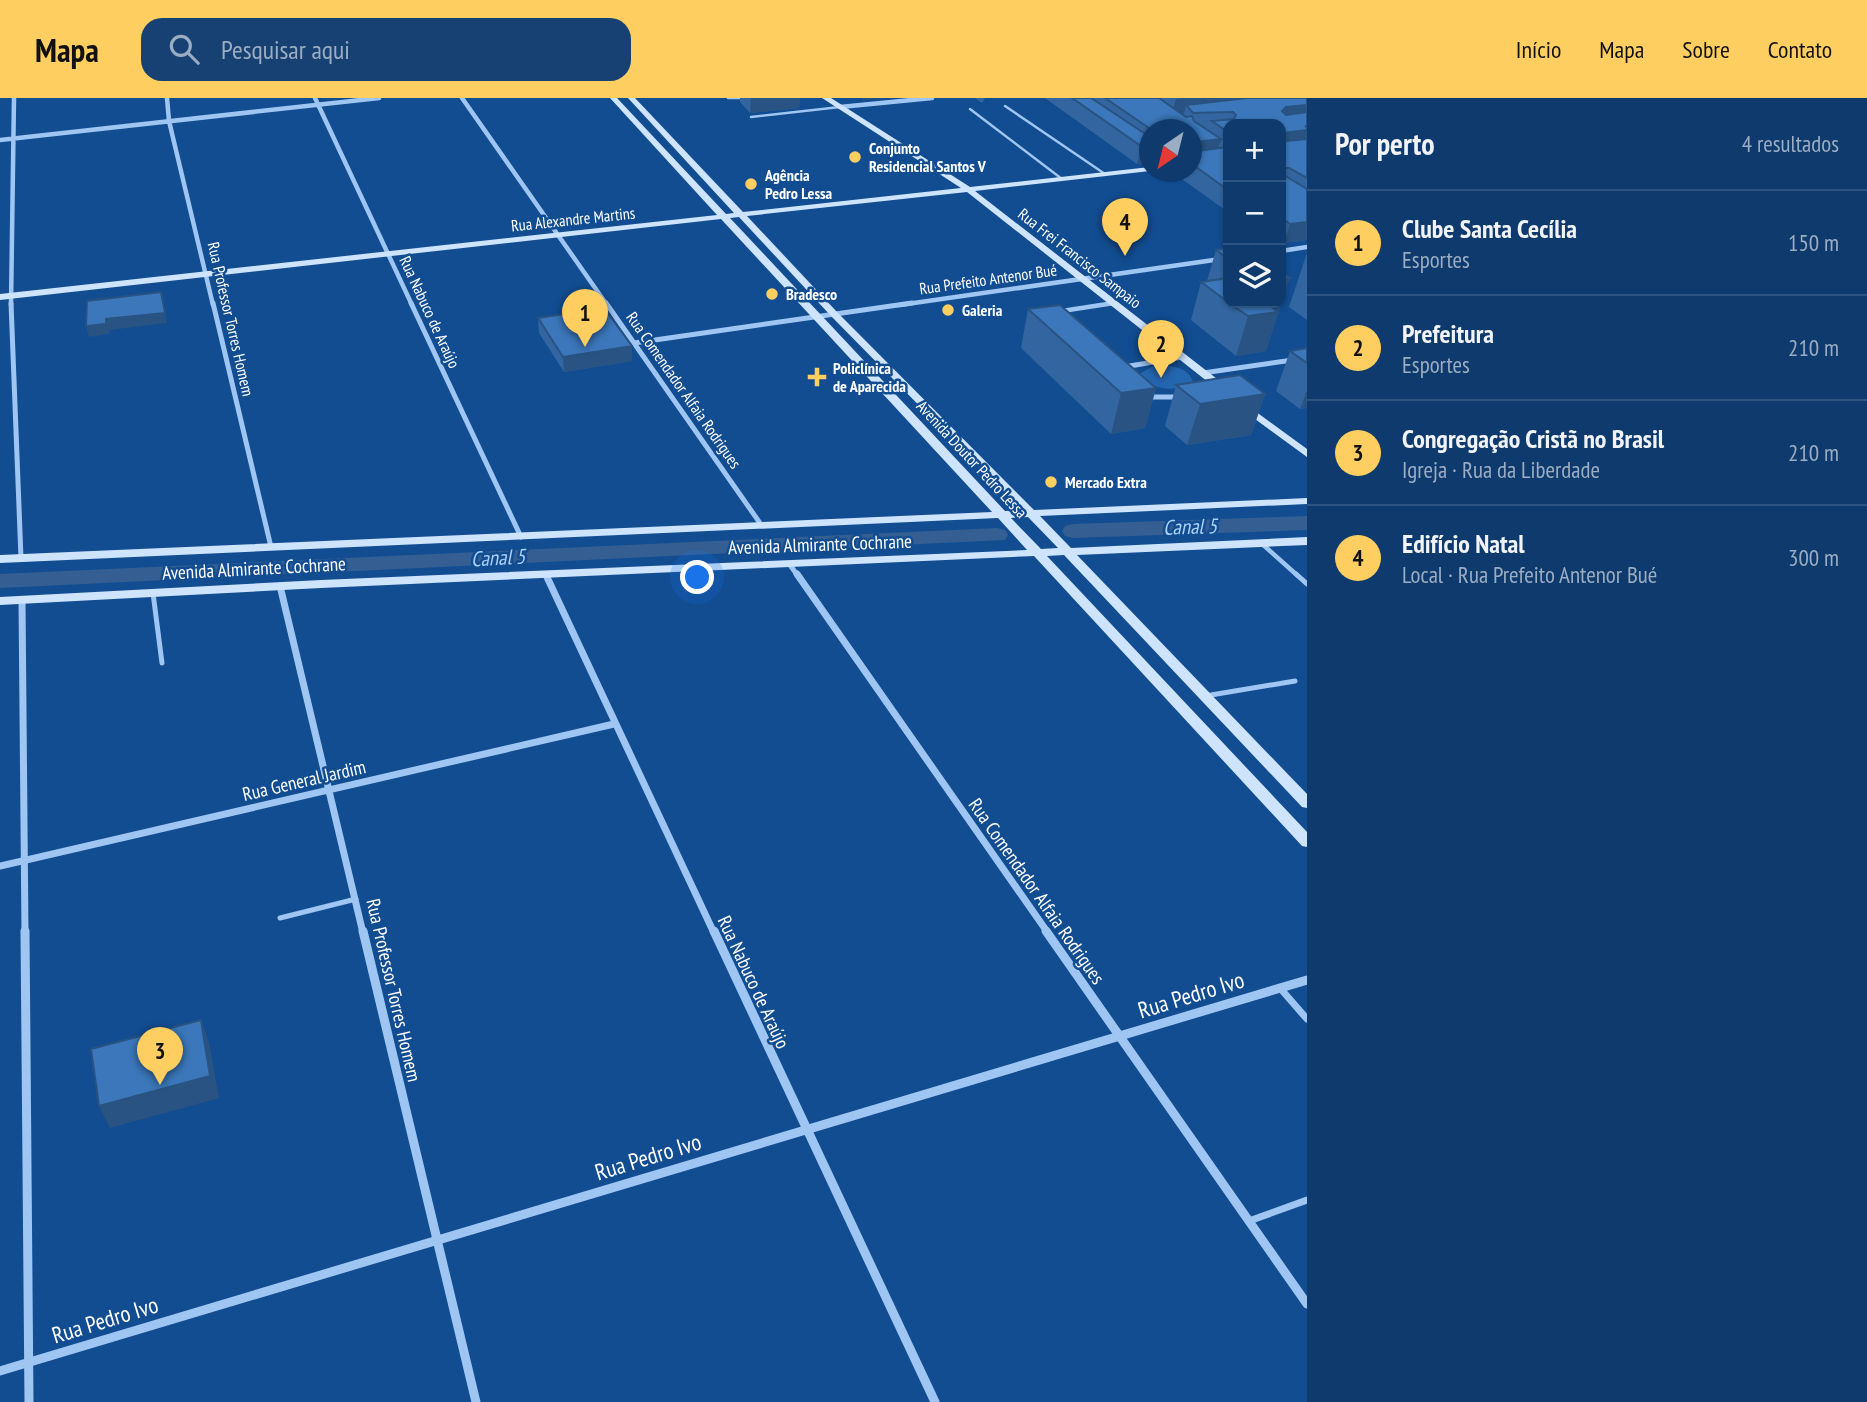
<!DOCTYPE html>
<html lang="pt">
<head>
<meta charset="utf-8">
<style>
  :root { --surface:#0e3a6e; --page:#174173; --text:#f1f3f6; --muted:#9badc2; --line:#2e5481; --accent:#ffce60 }
  body { margin:0; font-family:"PT Sans Narrow",sans-serif; background:var(--page); color:var(--text) }
  .controls { position:absolute; right:21px; top:21px; display:grid; overflow:hidden; border-radius:14px; box-shadow:0 2px 5px #0004 }
  .controls button { width:63px; height:63px; display:grid; place-items:center; padding:0; border:0; border-bottom:2px solid var(--line); background:var(--surface); color:var(--text); font:35px sans-serif }
  .compass { position:absolute; left:1139px; top:21px; width:63px; height:63px; border-radius:50%; background:var(--surface); box-shadow:0 2px 5px #0004; rotate:215deg }
  .you { position:absolute; left:698px; top:480px; width:24px; height:24px; margin:-18px; border:5px solid #fff; border-radius:50%; background:#1a73e8; box-shadow:0 0 0 10px #1a73e833 }
  .badge { display:grid; place-items:center; width:46px; height:46px; border-radius:50%; background:var(--accent); color:#111; font-size:23px; font-weight:700 }
  .pin { position:absolute; translate:-50% -58px; filter:drop-shadow(0 2px 4px #0008) }
  .pin::after { content:''; position:absolute; top:37px; width:24px; height:21px; background:inherit; clip-path:polygon(0 0,100% 0,50% 100%) }
  .list { margin:0; padding:0; list-style:none }
  h2 { display:flex; justify-content:space-between; align-items:center; height:91px; margin:0; padding:0 28px; font-size:30px }
  h2 small { font-size:23px; font-weight:400; color:var(--muted) }
  .list li { display:grid; grid-template-columns:46px 1fr auto; gap:21px; align-items:center; box-sizing:border-box; height:105px; padding:0 28px; border-top:2px solid var(--line) }
  .list b { display:block; font-size:26px; white-space:nowrap }
  .list p { margin:0; font-size:23px; white-space:nowrap; color:var(--muted) }
  .list em { font-size:23px; font-style:normal; color:var(--muted) }
  .icon { flex:none; width:38px; height:38px; fill:none; stroke:currentColor; stroke-width:2; stroke-linecap:round; stroke-linejoin:round }
  .map { position:relative; flex:none; width:1307px; height:1304px; overflow:hidden }
  header { display:flex; align-items:center; gap:42px; box-sizing:border-box; height:98px; padding:0 35px; background:var(--accent); color:#111 }
  header strong { font-size:33px }
  nav { display:flex; gap:38px; margin-inline-start:auto; font-size:24px }
  .search { width:490px; height:63px; background:var(--page); display:flex; align-items:center; gap:18px; box-sizing:border-box; padding:0 24px; border-radius:21px; color:var(--muted); font-size:26px }
  main { display:flex }
  aside { flex:1; background:var(--surface) }
  .map>svg:first-child { display:block }
</style>
</head>
<body>
<header>
<strong>Mapa</strong>
<div class="search"><svg class="icon" aria-label="search" viewBox="0 0 24 24"><circle cx="10" cy="10" r="6"/><path d="M15 15l6 6"/></svg>Pesquisar aqui</div>
<nav><a>Início</a><a>Mapa</a><a>Sobre</a><a>Contato</a></nav>
</header>
<main>
<div class="map">
<svg width="1307" height="1304" viewBox="0 0 1307 1304">
  <rect width="100%" height="100%" fill="#124d92"/>
  <path fill="#2467b1" d="M1155 267C1170 267 1190 269 1193 285 1173 293 1158 294 1141 279V275Z"/>
  <g fill="none" stroke-linecap="round" stroke-linejoin="round">
    <path fill="#355f92" fill-rule="evenodd" d="M1307 418V432L1073 440 1065 438 1062 433 1065 428 1073 426Z
      M997 430 1005 432 1008 437 1005 442 0 490V476Z"/>
    <path stroke="#9fc6f2" stroke-width="2.5" d="M728 0H758
      M1005 8 1105 76
      M970 11 1062 81
      M751 19 840 9
      M1102 207 1115 205"/>
    <path stroke="#9fc6f2" stroke-width="4.5" d="M1062 213 1114 205
      M1261 445 1298 478"/>
    <path stroke="#9fc6f2" stroke-width="5" d="M1296 476 1307 486
      M153 495 162 565
      M1205 598 1295 583
      M280 820 356 801"/>
    <path stroke="#9fc6f2" stroke-width="7" d="M1280 890 1307 921
      M1249 1123 1307 1102"/>
    <path stroke="#9fc6f2" stroke-width="4.5" d="M167 0 169 23 213 207
      M315 0 412 207
      M462 0 607 207
      M840 9 932 0
      M0 42 379 0
      M1281 153 1307 149
      M11 207 14 0
      M900 207 1228 160"/>
    <path stroke="#9fc6f2" stroke-width="5" d="M11 205 21 460
      M213 205 271 449
      M411 205 521 439
      M606 205 762 428
      M634 245 912 205
      M1124 269 1182 259
      M1203 275 1307 260
      M1145 299H1182
      M790 467 798 478"/>
    <path stroke="#9fc6f2" stroke-width="7" d="M797 476 1048 835
      M546 477 714 835
      M280 488 363 835
      M22 502 25 835
      M0 768 614 626"/>
    <path stroke="#9fc6f2" stroke-width="9" d="M25 833 29 1304
      M363 833 476 1304
      M714 833 935 1304
      M1046 833 1307 1206
      M0 1273 1307 882"/>
    <path fill="#cee3fc" fill-rule="evenodd" d="M610 0H617L726 116 734 115 628 0H635L743 114 961 90 822 0H831L970 89 1150 69V73L975 93 1230 291V295H1222L967 94 747 118 837 214 1034 412 1307 400V406L1040 418 1071 450 1307 439V447L1077 457 1307 696V710L1302 709 1064 457 1047 458 1307 734V749L1302 748 1034 458 321 490 0 507V499L321 482 1027 452 998 420 0 465V457L992 414 721 121 0 202V196L717 117ZM739 119 831 218 1022 412 1005 413 730 120ZM1028 419 1058 450 1041 451 1011 420Z
      M1244 305 1307 351V359L1240 310V306Z"/>
  </g>
  <path fill="#3366a0" d="M740 0H800L799 10 750 15 740 4Z
    M975 0H985L982 5Z
    M1045 0H1307V142L1284 145 1281 143V26H1228V114L1172 74H1192V32H1150V65L1137 66Z
    M1228 150V205H1281L1266 253 1236 258 1191 222 1201 184 1207 183 1216 152Z
    M1307 155V222L1289 209Z
    M1028 211 1156 290 1145 330 1111 336 1021 250Z
    M538 220 632 248V263L564 274 539 235Z
    M1307 250V310L1300 311 1276 293 1290 253Z
    M1176 287 1265 296 1251 337 1187 347 1165 328Z"/>
  <path fill="#295382" d="M751 0H800L799 10 750 15Z
    M863 0H887L863 2Z
    M1183 0H1307L1186 7 1184 16 1171 18 1176 1Z
    M1307 7V23L1278 26 1282 13 1286 9Z
    M1307 28V45L1281 52 1284 35Z
    M1221 41 1216 59 1192 61 1196 44Z
    M1141 48H1150V65L1137 66Z
    M1307 124V142L1284 145 1290 126Z
    M1290 180 1266 253 1236 258 1248 218 1253 205H1281V181Z
    M161 194 167 225 109 232V236L89 239 86 228Z
    M632 248V263L564 274 563 259Z
    M1156 290 1145 330 1111 336 1121 295Z
    M1307 292V310L1300 311Z
    M1265 296 1251 337 1187 347 1200 306Z
    M201 922 209 944 219 1000 110 1030 99 1008Z"/>
  <path fill="#3b77ba" stroke="#295382" stroke-width="2" d="M1072 0H1091L1150 39V48H1141Z
    M1105 0H1159L1186 19 1192 18 1194 23 1221 41 1196 44 1194 50 1197 53 1228 49V92L1192 66V32H1152Z
    M1247 0H1307V7L1286 9 1282 13 1286 17 1307 14V28H1305L1307 29V32L1284 35V40L1287 43 1307 41V80L1289 70H1284L1282 76 1307 91V124L1290 126 1283 121 1281 122V26H1228V34L1212 23 1234 21 1236 17 1233 14 1193 15 1186 7Z
    M1228 150V161L1216 152Z
    M1281 173 1290 180 1281 181Z
    M1228 180V204L1201 184Z
    M161 194 165 215 106 221V226L86 228 87 203Z
    M1229 205H1266L1278 214 1248 218Z
    M1060 207 1156 290 1121 295 1028 211Z
    M604 210 632 248 563 259 538 220Z
    M1307 250V265L1290 253Z
    M1240 277 1265 296 1200 306 1176 287Z
    M201 922 210 978 99 1008 91 951Z"/>
  <g fill="#ffce60" stroke="#124d92" stroke-width="2.5">
    <circle cx="855" cy="59" r="7"/>
    <circle cx="751" cy="86" r="7"/>
    <circle cx="772" cy="196" r="7"/>
    <circle cx="948" cy="212" r="7"/>
    <path d="M813.5 268.5h7v7h7v7h-7v7h-7v-7h-7v-7h7z"/>
    <circle cx="1051" cy="384" r="7"/>
  </g>
  <g text-anchor="middle" stroke-width="5" stroke-linejoin="round" paint-order="stroke">
    <g font-size="16" font-weight="bold" fill="#fff" stroke="#124d92" text-anchor="start">
      <text x="869" y="56">Conjunto<tspan x="869" dy="18">Residencial Santos V</tspan></text>
      <text x="765" y="83">Agência<tspan x="765" dy="18">Pedro Lessa</tspan></text>
      <text x="786" y="202">Bradesco</text>
      <text x="962" y="218">Galeria</text>
      <text x="833" y="276">Policlínica<tspan x="833" dy="18">de Aparecida</tspan></text>
      <text x="1065" y="390">Mercado Extra</text>
    </g>
    <g font-size="16" fill="#fff" stroke="#124d92">
      <text transform="translate(573 121) rotate(-6)" y="6">Rua Alexandre Martins</text>
      <text transform="translate(1080 160) rotate(38)" y="6">Rua Frei Francisco Sampaio</text>
      <text transform="translate(988 181) rotate(-8)" y="6">Rua Prefeito Antenor Bué</text>
      <text transform="translate(430 214) rotate(65)" y="6">Rua Nabuco de Araújo</text>
      <text transform="translate(231 221) rotate(77)" y="6">Rua Professor Torres Homem</text>
      <text transform="translate(684 292) rotate(55)" y="6">Rua Comendador Alfaia Rodrigues</text>
      <text transform="translate(972 361) rotate(47)" y="6">Avenida Doutor Pedro Lessa</text>
    </g>
    <g font-size="19" fill="#fff" stroke="#124d92">
      <text transform="translate(820 446) rotate(-2)" y="7">Avenida Almirante Cochrane</text>
      <text transform="translate(254 470) rotate(-3)" y="7">Avenida Almirante Cochrane</text>
      <text transform="translate(304 682) rotate(-13)" y="7">Rua General Jardim</text>
      <text transform="translate(1037 793) rotate(55)" y="7">Rua Comendador Alfaia Rodrigues</text>
      <text transform="translate(754 884) rotate(65)" y="7">Rua Nabuco de Araújo</text>
      <text transform="translate(394 892) rotate(77)" y="7">Rua Professor Torres Homem</text>
    </g>
    <g font-size="21" font-style="italic" fill="#abd0f9" stroke="#124d92">
      <text transform="translate(1190 429) rotate(-2)" y="7">Canal 5</text>
      <text transform="translate(498 460) rotate(-3)" y="7">Canal 5</text>
    </g>
    <g font-size="23" fill="#fff" stroke="#124d92">
      <text transform="translate(1191 897) rotate(-17)" y="8">Rua Pedro Ivo</text>
      <text transform="translate(648 1059) rotate(-17)" y="8">Rua Pedro Ivo</text>
      <text transform="translate(105 1222) rotate(-17)" y="8">Rua Pedro Ivo</text>
    </g>
  </g>
</svg>
<div class="controls">
<button>+</button>
<button>−</button>
<button><svg class="icon" aria-label="layers" viewBox="0 0 24 24"><path d="M12 4l9 5-9 5-9-5zM3 14l9 5 9-5"/></svg></button>
</div>
<svg class="compass" viewBox="-18 -18 36 36"><path d="M0-13l5 13h-10z" fill="#e53935"/><path d="M0 13l5-13h-10z" fill="#9badc2"/></svg>
<div class="you"></div>
<div class="pin badge" style="left:585px;top:249px">1</div>
<div class="pin badge" style="left:1161px;top:280px">2</div>
<div class="pin badge" style="left:160px;top:987px">3</div>
<div class="pin badge" style="left:1125px;top:158px">4</div>
</div>
<aside>
<h2>Por perto<small>4 resultados</small></h2>
<ul class="list">
<li><span class="badge">1</span><div><b>Clube Santa Cecília</b><p>Esportes</p></div><em>150 m</em></li>
<li><span class="badge">2</span><div><b>Prefeitura</b><p>Esportes</p></div><em>210 m</em></li>
<li><span class="badge">3</span><div><b>Congregação Cristã no Brasil</b><p>Igreja · Rua da Liberdade</p></div><em>210 m</em></li>
<li><span class="badge">4</span><div><b>Edifício Natal</b><p>Local · Rua Prefeito Antenor Bué</p></div><em>300 m</em></li>
</ul>
</aside>
</main>
</body>
</html>
